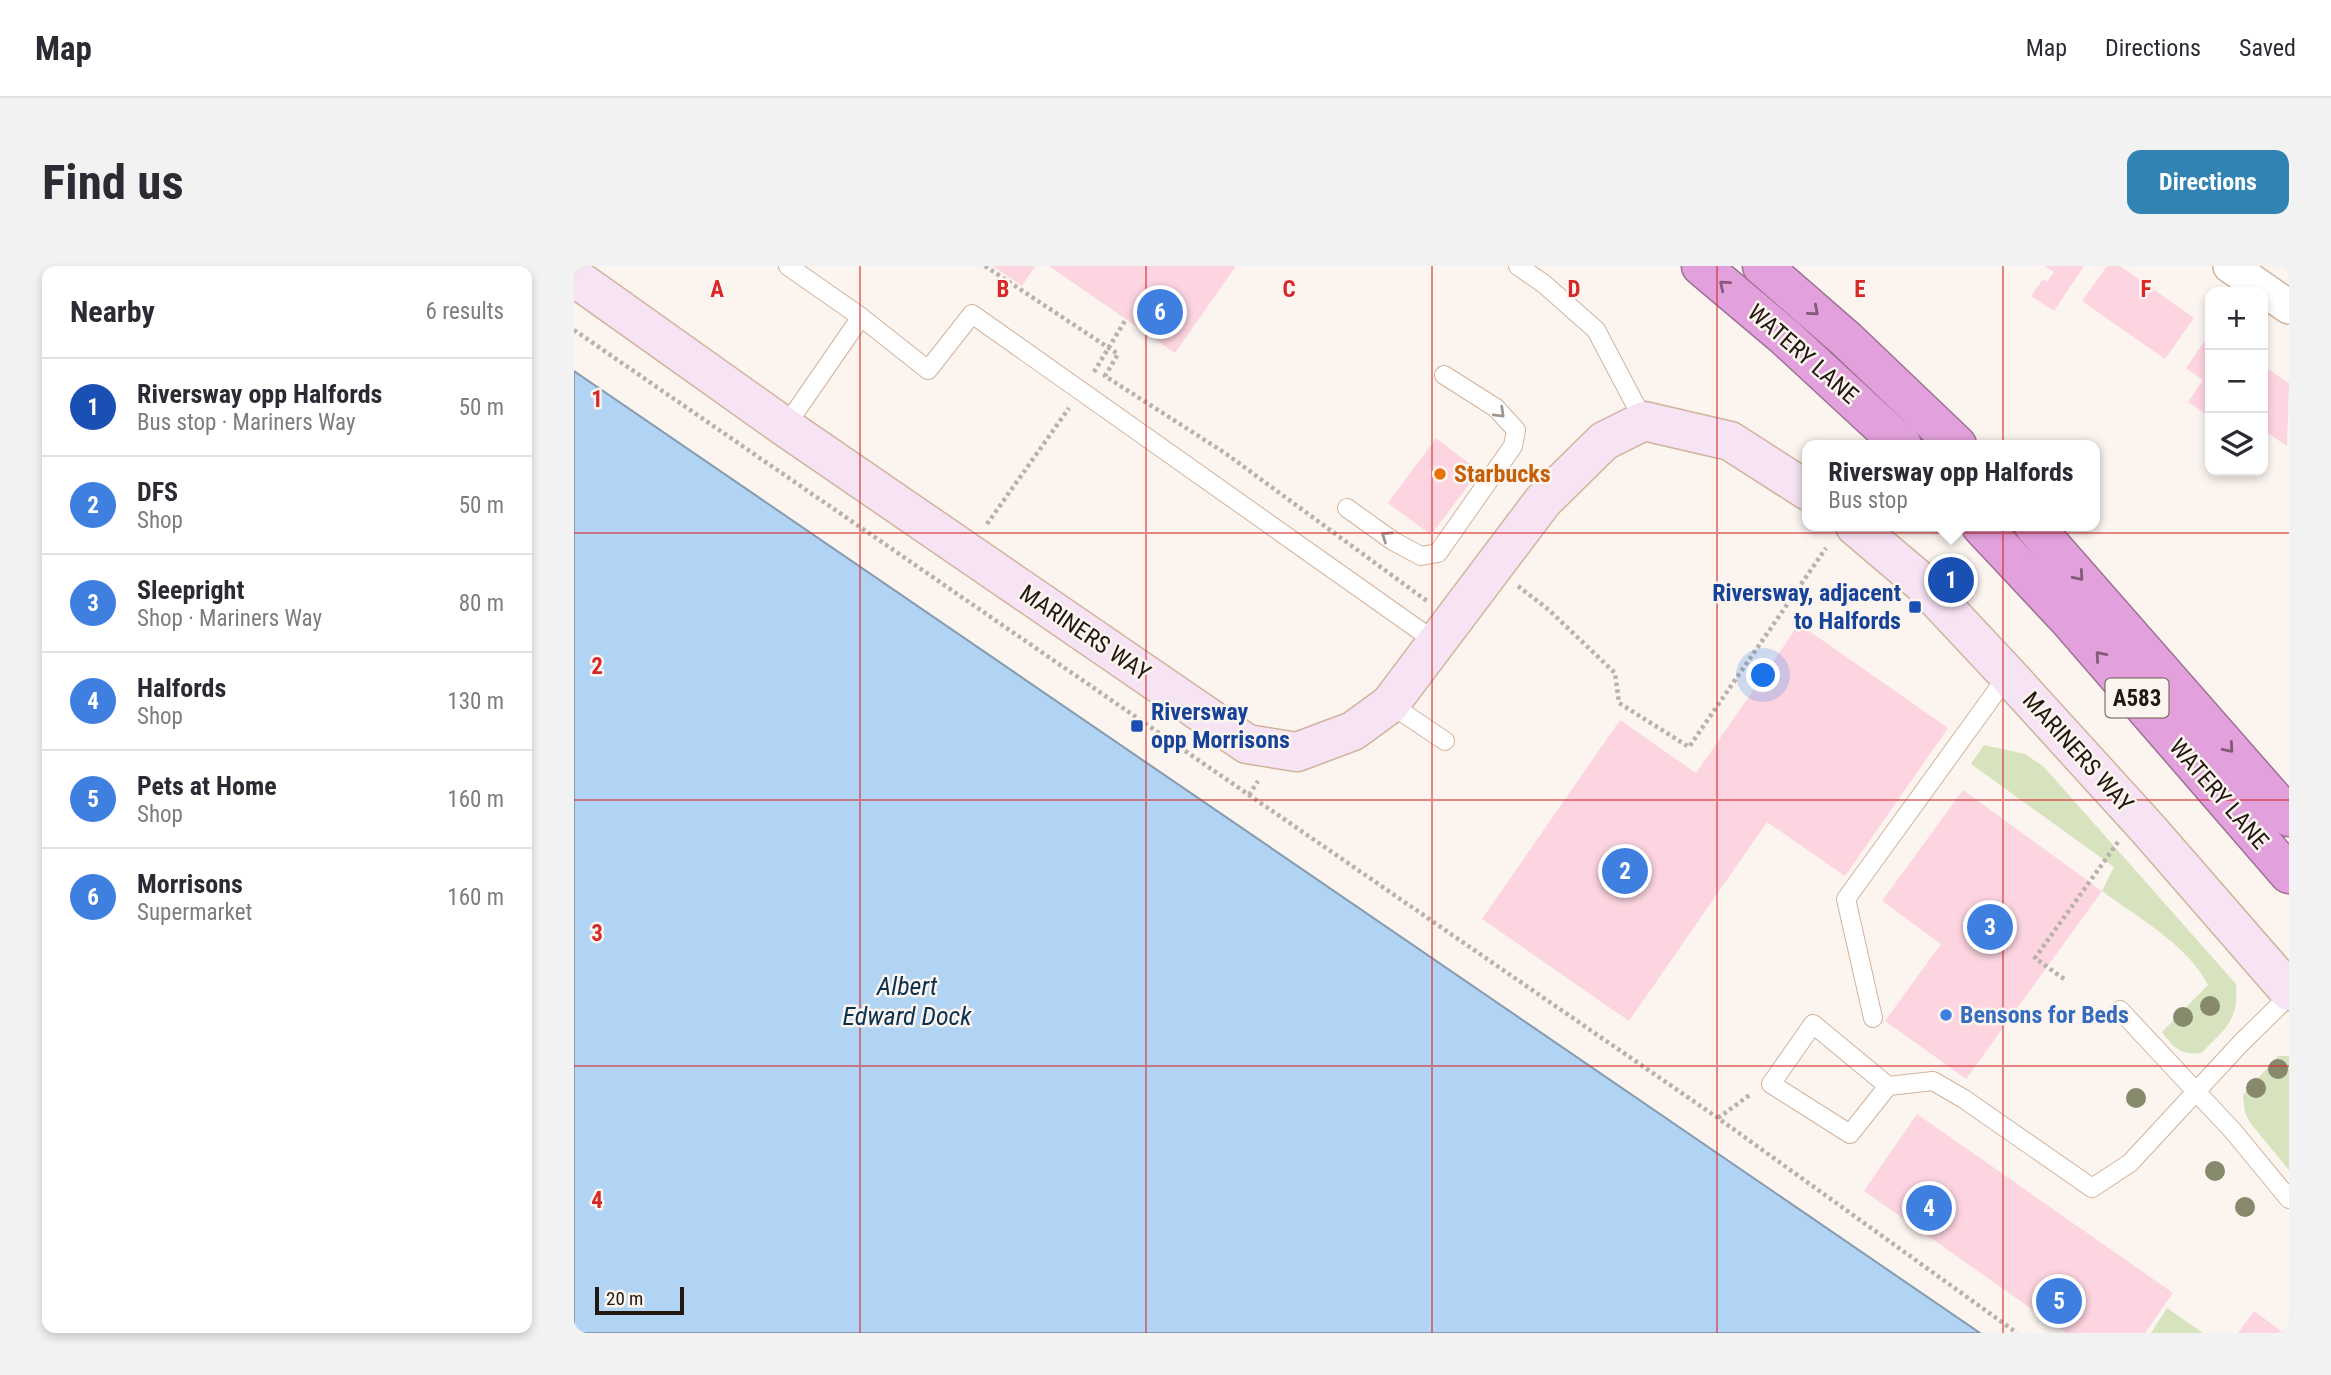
<!DOCTYPE html>
<html lang="en">
<head>
<meta charset="utf-8">
<style>
  :root { --surface:#fff; --page:#f2f2f3; --text:#2b2b33; --muted:#7c7c81; --line:#e1e1e2; --accent:#3083b3 }
  body { margin:0; font-family:"Roboto Condensed",sans-serif; background:var(--page); color:var(--text) }
  .controls { position:absolute; right:21px; top:21px; display:grid; overflow:hidden; border-radius:14px; box-shadow:0 4px 10px #0003 }
  .controls button { width:63px; height:63px; display:grid; place-items:center; padding:0; border:0; border-bottom:2px solid var(--line); background:var(--surface); color:var(--text); font:35px sans-serif }
  .scale { position:absolute; left:21px; bottom:18px; width:89px; box-sizing:border-box; padding-left:7px; border:4px solid #23180f; border-top:0; font-size:19px; line-height:24px; white-space:nowrap; color:#23180f; -webkit-text-stroke:5px #fbf4ef; paint-order:stroke }
  .you { position:absolute; left:1190px; top:410px; width:24px; height:24px; margin:-18px; border:5px solid #fff; border-radius:50%; background:#1a73e8; box-shadow:0 0 0 10px #1a73e833 }
  .badge { display:grid; place-items:center; width:46px; height:46px; border-radius:50%; background:var(--accent); color:#fff; font-size:23px; font-weight:700 }
  .pin { position:absolute; translate:-50% -50%; border:4px solid #fff; box-shadow:0 2px 7px #0006 }
  .popup { position:absolute; left:1228px; top:174px; width:298px; height:91px; box-sizing:border-box; display:grid; place-content:center; border-radius:14px; background:var(--surface); filter:drop-shadow(0 2px 5px #0005); font-size:23px; white-space:nowrap; color:var(--muted) }
  .popup b { font-size:26px; color:var(--text) }
  .popup::after { content:''; position:absolute; left:50%; top:100%; margin-left:-14px; border:14px solid transparent; border-top-color:var(--surface) }
  .list { margin:0; padding:0; list-style:none }
  h2 { display:flex; justify-content:space-between; align-items:center; height:91px; margin:0; padding:0 28px; font-size:30px }
  h2 small { font-size:23px; font-weight:400; color:var(--muted) }
  .list li { display:grid; grid-template-columns:46px 1fr auto; gap:21px; align-items:center; box-sizing:border-box; height:98px; padding:0 28px; border-top:2px solid var(--line) }
  .list b { display:block; font-size:26px; white-space:nowrap }
  .list p { margin:0; font-size:23px; white-space:nowrap; color:var(--muted) }
  .list em { font-size:23px; font-style:normal; color:var(--muted) }
  .icon { flex:none; width:38px; height:38px; fill:none; stroke:currentColor; stroke-width:2; stroke-linecap:round; stroke-linejoin:round }
  .map { position:relative; flex:none; width:1715px; height:1067px; overflow:hidden; border-radius:14px }
  header { display:flex; align-items:center; gap:42px; box-sizing:border-box; height:98px; padding:0 35px; background:var(--surface); border-bottom:2px solid var(--line) }
  header strong { font-size:33px }
  nav { display:flex; gap:38px; margin-inline-start:auto; font-size:24px }
  .intro { display:flex; align-items:center; justify-content:space-between; box-sizing:border-box; height:168px; padding:0 42px }
  h1 { margin:0; font-size:49px }
  .button { padding:18px 32px; border-radius:14px; background:var(--accent); color:#fff; font-size:24px; font-weight:700 }
  main { display:flex; gap:42px; padding:0 42px }
  aside { flex:1; background:var(--surface); border-radius:14px; box-shadow:0 4px 10px #0003 }
  .map>svg:first-child { display:block }
</style>
</head>
<body>
<header>
<strong>Map</strong>
<nav><a>Map</a><a>Directions</a><a>Saved</a></nav>
</header>
<div class="intro"><h1>Find us</h1><a class="button">Directions</a></div>
<main>
<aside>
<h2>Nearby<small>6 results</small></h2>
<ul class="list">
<li><span class="badge" style="background:#1a4fb4">1</span><div><b>Riversway opp Halfords</b><p>Bus stop · Mariners Way</p></div><em>50 m</em></li>
<li><span class="badge" style="background:#3f7fe0">2</span><div><b>DFS</b><p>Shop</p></div><em>50 m</em></li>
<li><span class="badge" style="background:#3f7fe0">3</span><div><b>Sleepright</b><p>Shop · Mariners Way</p></div><em>80 m</em></li>
<li><span class="badge" style="background:#3f7fe0">4</span><div><b>Halfords</b><p>Shop</p></div><em>130 m</em></li>
<li><span class="badge" style="background:#3f7fe0">5</span><div><b>Pets at Home</b><p>Shop</p></div><em>160 m</em></li>
<li><span class="badge" style="background:#3f7fe0">6</span><div><b>Morrisons</b><p>Supermarket</p></div><em>160 m</em></li>
</ul>
</aside>
<div class="map">
<svg width="1715" height="1067" viewBox="0 0 1715 1067">
  <rect width="100%" height="100%" fill="#fbf4ef"/>
  <path fill="#d7e3be" d="M1410 479 1451 488 1470 501 1662 718C1665 755 1651 763 1627 787 1606 789 1600 782 1588 766L1634 719C1613 678 1564 652 1528 625L1540 601 1397 498Z
    M1704 790H1715V904L1677 858 1671 847 1669 829Z
    M1593 1042 1629 1067H1577Z"/>
  <path fill="#b1d3f4" stroke="#869baf" stroke-width="2" d="M0 105 1406 1067H0Z"/>
  <path fill="#fdd5e0" d="M419 0H461L448 20Z
    M475 0H662L601 87Z
    M1471 0H1510L1480 45 1457 30 1469 13 1473 16 1480 6Z
    M1533 0H1546L1620 52 1591 93 1508 35Z
    M1636 67V151L1614 136 1629 114 1612 102Z
    M1694 103 1715 117 1713 180 1689 164V110Z
    M862 172 905 205 857 269 814 237Z
    M1225 358 1374 462 1271 610 1193 556 1055 755 908 653 1046 454 1122 507Z
    M1389 524 1528 625 1392 813 1311 755 1367 678 1308 635Z
    M1343 848 1599 1027 1571 1067H1492L1290 925Z
    M1680 1045 1710 1067H1664Z"/>
  <g fill="none" stroke-linecap="round" stroke-linejoin="round">
    <defs>
      <path id="lane" d="M214 0 287 51
        M944 0 970 18 1022 64 1070 155
        M211 161 287 51 354 104 398 48 862 376
        M773 242 819 275 847 290 864 287 871 277 939 180 942 164 922 142 870 109
        M816 438 871 475
        M1546 744 1659 865 1715 933
        M1299 752 1272 633 1434 409
        M1314 820 1239 758 1197 818 1276 868 1314 820 1359 815 1390 833 1518 922 1556 897 1667 777 1715 730"/>
      <path id="street" d="M1656 0 1715 41"/>
      <path id="secondary" d="M0 11 211 161 673 478 723 486 779 465 816 438 969 235 1030 175 1070 155 1156 175 1234 225
        M1281 260 1347 316 1434 409 1575 564 1715 725"/>
      <path id="highway" d="M1127 0 1210 70 1328 179
        M1188 0 1273 74 1383 179
        M1407 260 1496 355 1715 608
        M1460 260 1715 551"/>
    </defs>
    <use href="#lane" stroke="#d2b39c" stroke-width="20"/>
    <use href="#street" stroke="#d2b39c" stroke-width="36"/>
    <use href="#secondary" stroke="#d2b39c" stroke-width="41"/>
    <use href="#highway" stroke="#9f7194" stroke-width="41"/>
    <path stroke="#b9b1ab" stroke-width="4.5" stroke-dasharray="3.5 3.5" stroke-linecap="butt" d="M411 0 544 88 531 110 651 187 853 335
      M0 64 1144 852 1443 1067
      M520 106 552 53
      M413 258 495 142
      M944 320 975 344 1041 407 1045 437 1115 481 1252 282
      M675 529 684 515
      M1490 713 1461 692 1544 576
      M1144 852 1177 828"/>
    <use href="#lane" stroke="#fff" stroke-width="18"/>
    <use href="#street" stroke="#fff" stroke-width="33"/>
    <use href="#secondary" stroke="#f6e3f4" stroke-width="38"/>
    <use href="#highway" stroke="#e2a1dc" stroke-width="38"/>
  </g>
  <g fill="#86896c">
    <circle cx="1636" cy="740" r="10"/>
    <circle cx="1609" cy="751" r="10"/>
    <circle cx="1704" cy="803" r="10"/>
    <circle cx="1682" cy="822" r="10"/>
    <circle cx="1562" cy="832" r="10"/>
    <circle cx="1641" cy="905" r="10"/>
    <circle cx="1671" cy="941" r="10"/>
  </g>
  <defs><path id="oneway-chevron" d="M-2-3.5L2.5 0L-2 3.5" fill="none" stroke-width="1.6" stroke-linecap="round" stroke-linejoin="round" transform="scale(1.75)"/></defs>
  <g stroke="#825c76">
    <use href="#oneway-chevron" transform="translate(1150 19) rotate(-140)"/>
    <use href="#oneway-chevron" transform="translate(1240 45) rotate(41)"/>
    <use href="#oneway-chevron" transform="translate(1505 310) rotate(49)"/>
    <use href="#oneway-chevron" transform="translate(1526 390) rotate(-131)"/>
    <use href="#oneway-chevron" transform="translate(1655 482) rotate(49)"/>
  </g>
  <g stroke="#9c9793">
    <use href="#oneway-chevron" transform="translate(926 147) rotate(44)"/>
    <use href="#oneway-chevron" transform="translate(812 270) rotate(-146)"/>
  </g>
  <path fill="none" stroke="#d62828" stroke-width="2" stroke-opacity="0.55" d="M286 0V1067M572 0V1067M858 0V1067M1143 0V1067M1429 0V1067M0 267H1715M0 534H1715M0 800H1715"/>
  <circle fill="#e8710a" stroke="#fbf4ef" stroke-width="2.5" cx="866" cy="208" r="7"/>
  <g fill="#1a4fb4" stroke="#fbf4ef" stroke-width="2.5">
    <rect x="1334" y="334" width="14" height="14" rx="3.5"/>
    <rect x="556" y="453" width="14" height="14" rx="3.5"/>
  </g>
  <circle fill="#3f7fe0" stroke="#fbf4ef" stroke-width="2.5" cx="1372" cy="749" r="7"/>
  <g text-anchor="middle" stroke-width="5" stroke-linejoin="round" paint-order="stroke">
    <rect fill="#fbf4ef" stroke="#645a52" stroke-width="2" x="1531.5" y="412.5" width="63" height="39" rx="5"/>
    <g font-size="23" font-weight="bold" fill="#23180f">
      <text x="1563" y="440">A583</text>
    </g>
    <g font-size="24" fill="#23180f" stroke="#fbf4ef">
      <text transform="translate(1229 88) rotate(41)" y="8">WATERY LANE</text>
      <text transform="translate(511 367) rotate(34)" y="8">MARINERS WAY</text>
      <text transform="translate(1504 486) rotate(48)" y="8">MARINERS WAY</text>
      <text transform="translate(1645 528) rotate(49)" y="8">WATERY LANE</text>
    </g>
    <g font-size="24" font-weight="bold" fill="#c56008" stroke="#fbf4ef" text-anchor="start">
      <text x="880" y="216">Starbucks</text>
    </g>
    <g font-size="24" font-weight="bold" fill="#164399" stroke="#fbf4ef" text-anchor="end">
      <text x="1327" y="335">Riversway, adjacent<tspan x="1327" dy="28">to Halfords</tspan></text>
      <text x="577" y="454" text-anchor="start">Riversway<tspan x="577" dy="28">opp Morrisons</tspan></text>
    </g>
    <g font-size="24" font-weight="bold" fill="#366cbe" stroke="#fbf4ef" text-anchor="start">
      <text x="1386" y="757">Bensons for Beds</text>
    </g>
    <g font-size="26" font-style="italic" fill="#0c3252" stroke="#fbf4ef">
      <text x="333" y="729">Albert<tspan x="333" dy="30">Edward Dock</tspan></text>
    </g>
  </g>
  <g font-size="23" text-anchor="middle" font-weight="bold" fill="#d62828" stroke="#fbf4ef" stroke-width="5" stroke-linejoin="round" paint-order="stroke">
    <text x="143" y="31">A</text>
    <text x="429" y="31">B</text>
    <text x="715" y="31">C</text>
    <text x="1000" y="31">D</text>
    <text x="1286" y="31">E</text>
    <text x="1572" y="31">F</text>
    <text x="23" y="141">1</text>
    <text x="23" y="408">2</text>
    <text x="23" y="675">3</text>
    <text x="23" y="942">4</text>
  </g>
</svg>
<div class="controls">
<button>+</button>
<button>−</button>
<button><svg class="icon" aria-label="layers" viewBox="0 0 24 24"><path d="M12 4l9 5-9 5-9-5zM3 14l9 5 9-5"/></svg></button>
</div>
<div class="scale">20 m</div>
<div class="you"></div>
<div class="pin badge" style="left:1377px;top:314px;background:#1a4fb4">1</div>
<div class="popup"><b>Riversway opp Halfords</b>Bus stop</div>
<div class="pin badge" style="left:1051px;top:605px;background:#3f7fe0">2</div>
<div class="pin badge" style="left:1416px;top:661px;background:#3f7fe0">3</div>
<div class="pin badge" style="left:1355px;top:942px;background:#3f7fe0">4</div>
<div class="pin badge" style="left:1485px;top:1035px;background:#3f7fe0">5</div>
<div class="pin badge" style="left:586px;top:46px;background:#3f7fe0">6</div>
</div>
</main>
</body>
</html>
